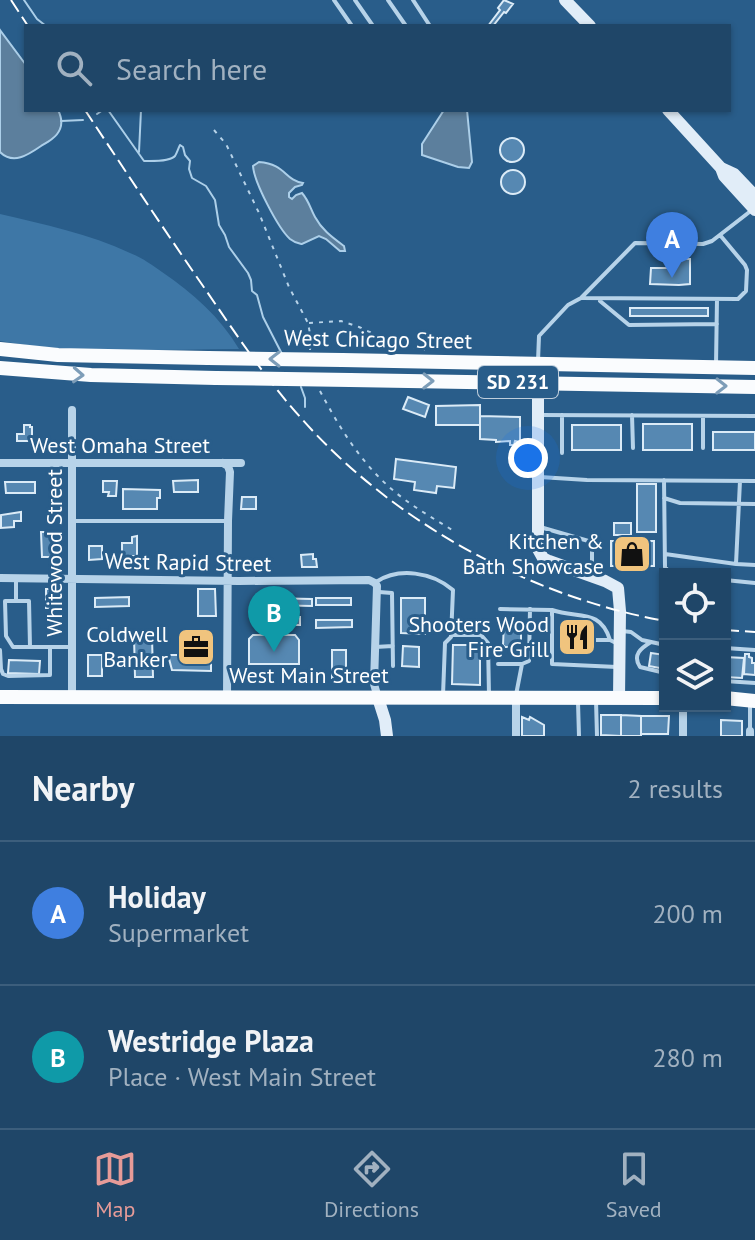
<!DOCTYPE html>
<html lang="en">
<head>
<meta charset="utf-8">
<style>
  :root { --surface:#1f4668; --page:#274d6e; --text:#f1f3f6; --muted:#a1b1c0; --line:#3c5e7c; --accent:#e69b98 }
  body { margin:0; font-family:"PT Sans",sans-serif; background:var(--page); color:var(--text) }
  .controls { position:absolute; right:24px; bottom:24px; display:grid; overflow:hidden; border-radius:0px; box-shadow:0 2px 6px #0004 }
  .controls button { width:72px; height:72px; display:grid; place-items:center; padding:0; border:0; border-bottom:2px solid var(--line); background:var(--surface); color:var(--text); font:40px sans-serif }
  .you { position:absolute; left:528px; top:458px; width:28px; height:28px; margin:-20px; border:6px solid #fff; border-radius:50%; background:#1a73e8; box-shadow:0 0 0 12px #1a73e833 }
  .badge { display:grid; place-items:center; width:52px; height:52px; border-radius:50%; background:var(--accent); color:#fff; font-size:26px; font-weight:700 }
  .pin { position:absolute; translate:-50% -66px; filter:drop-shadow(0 2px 4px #0008) }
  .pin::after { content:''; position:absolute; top:42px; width:28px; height:24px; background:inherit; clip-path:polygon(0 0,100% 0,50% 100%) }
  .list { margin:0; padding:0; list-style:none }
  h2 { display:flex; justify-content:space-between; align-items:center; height:104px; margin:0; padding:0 32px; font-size:34px }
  h2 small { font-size:26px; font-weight:400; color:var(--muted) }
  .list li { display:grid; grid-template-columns:52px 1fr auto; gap:24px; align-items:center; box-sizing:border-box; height:144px; padding:0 32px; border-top:2px solid var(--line) }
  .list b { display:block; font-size:30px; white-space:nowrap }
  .list p { margin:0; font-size:26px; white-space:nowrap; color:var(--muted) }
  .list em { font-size:26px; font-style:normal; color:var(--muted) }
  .icon { flex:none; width:44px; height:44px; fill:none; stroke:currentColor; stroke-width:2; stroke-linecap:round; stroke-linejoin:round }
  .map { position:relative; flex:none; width:755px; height:736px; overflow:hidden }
  .search { position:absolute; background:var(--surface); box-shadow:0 2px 6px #0004; left:24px; right:24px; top:24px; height:88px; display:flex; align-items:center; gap:20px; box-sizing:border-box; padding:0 28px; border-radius:0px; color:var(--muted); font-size:30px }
  .sheet { height:392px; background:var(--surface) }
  nav { display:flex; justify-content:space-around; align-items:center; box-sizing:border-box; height:112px; border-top:2px solid var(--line); background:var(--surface); font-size:22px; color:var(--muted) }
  nav a { display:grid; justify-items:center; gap:4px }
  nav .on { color:var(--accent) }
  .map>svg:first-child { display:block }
</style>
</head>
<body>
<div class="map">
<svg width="755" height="736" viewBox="0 0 755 736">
  <rect width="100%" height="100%" fill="#295d8a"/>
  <path fill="#3e77a6" d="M0 214C43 224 90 234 130 253 141 257 152 265 162 272 193 293 220 317 239 349 160 349 78 355 0 341Z"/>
  <path fill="#5c7f9d" stroke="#accfe9" stroke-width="2" d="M0 30 26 65V110H58C61 116 63 122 60 129 57 137 48 142 41 146 28 155 13 165 0 152Z
    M444 110H467L472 162 469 168 458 167 422 155V144Z
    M259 162C286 164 284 180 303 183L302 185 295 187 289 193V197L292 199 296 195 302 193C309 201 310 208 315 217 322 230 332 237 344 246L345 251H340L326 239 319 236 302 244C297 243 295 243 290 239 278 228 254 182 253 166Z"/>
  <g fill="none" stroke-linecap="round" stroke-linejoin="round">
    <path stroke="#accfe9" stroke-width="2" d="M24 0 37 19 46 26
      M108 110 144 161C151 161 170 162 175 156 177 153 178 149 180 145L183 147 185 155 190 161 189 169 192 178 206 186 215 200 219 225 225 235 229 247 248 273 251 280 252 291 257 295 263 317 282 354
      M97 114 103 110
      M61 121 83 120
      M139 152 141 110
      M301 387 305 398V407"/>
  </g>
  <path fill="#5688b2" stroke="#dbebf7" stroke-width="2" d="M504 0 513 4 506 13 504 12 493 26H488L500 10 498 8Z
    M500 150a12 12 0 1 1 24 0a12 12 0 1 1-24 0Z
    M501 182a12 12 0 1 1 24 0a12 12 0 1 1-24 0Z
    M671 258 690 259V284L679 285 650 284 651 268H671Z
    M630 308H708V316H630Z
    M408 397 429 405 425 417 403 409Z
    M480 405V425H436V406Z
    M480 416 520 417V442L515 441 514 445H510V441L496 442V440L480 439Z
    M643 424H692V450H643Z
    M24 425H30V427H32V441H17V434H24Z
    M572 425H621V450H572Z
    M713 432H755V450H713Z
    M396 459 456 467 454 488 437 486 436 493 414 490 415 482 394 479Z
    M198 480V492H174L173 481Z
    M103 481H117L116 496H108L109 492H103Z
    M5 482H35V493H6Z
    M637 484H656V532H637Z
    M123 489 160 490V498H157V509H123Z
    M242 497H256V509H241Z
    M21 512V521H14V527L1 528V515Z
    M614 523H631V535H614Z
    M41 532H53V557H42Z
    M137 536V556H133V560H127V557L122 558V543H132V537Z
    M611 541H654V566H611Z
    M89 546H102V559L89 560Z
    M313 554V559H316L317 567H302L301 555Z
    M46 589H56V608H46Z
    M198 589H215L216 616H198Z
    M129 597V606L95 607V598Z
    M266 598 312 599V606L266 605Z
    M316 598H351V605H316Z
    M401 598H425V634L401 633Z
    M279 617H300V625H279Z
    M569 619H585V623H592V650H583V653H571V651H563V622H569Z
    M316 620H352V627L316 628Z
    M504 623H518L521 625V644L519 647H505L503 645Z
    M190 632H211V671L172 670 168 655H181V639H190Z
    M253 635H295L299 640V664H249V639Z
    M134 636H152L153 677H135Z
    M453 645H480V685L452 684Z
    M403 646 419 647V667L402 666Z
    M332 650H346V678H332Z
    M651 653 665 655V669L649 666Z
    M745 654H749V657L752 658V663H755V675L744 674Z
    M88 655H102V676H88Z
    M725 657 744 658 742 678 725 677Z
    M9 660 40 661 39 674 8 673Z
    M601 715H621V736L601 735Z
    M621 715 641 716V736H621Z
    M641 716H669L668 734H641Z
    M522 717 529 720 530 717 544 725V736H522Z
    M721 720 742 721V736H721Z"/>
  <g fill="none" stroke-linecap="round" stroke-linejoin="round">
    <path stroke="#b7d3e9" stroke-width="2" stroke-dasharray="4 6" stroke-linecap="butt" d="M214 130 226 144 259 213 289 287 308 323 311 339 310 350
      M309 323 341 321 359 327 389 341 425 350
      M320 391C338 425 358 458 386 484 406 503 431 517 454 531"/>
    <path stroke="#b7d3e9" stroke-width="4" d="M334 0 352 26
      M355 0 373 26
      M388 0 406 26
      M413 0 430 26
      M582 298 738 299 746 291 747 270 745 265 720 235
      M600 301 629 325 717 324
      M538 361 539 336 568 305 581 298 635 243 703 244 712 241 752 210
      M716 365 717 299
      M540 415 755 416
      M562 415V453
      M632 415 633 448
      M703 416V448
      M540 477 587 480 755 481
      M664 480 665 567 670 573 679 574
      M664 498 680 503 755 504
      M72 521H226
      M540 527 592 542V572
      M665 554 736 564 755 565
      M736 564 740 481
      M16 579V601
      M725 580 755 583
      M376 582C399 567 432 572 453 590L451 637 445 643 443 695
      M379 592 392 593 393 666
      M500 609 552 610V664L617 667
      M552 610C578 619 600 608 610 640L618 644
      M622 631 631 632 642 640 665 645
      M451 635H481L488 643 489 695
      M596 640H610
      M651 642C641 648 632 655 640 667L665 673
      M30 647 29 601H5L6 636 13 647H72
      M375 647 393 646
      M725 648 755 650
      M0 650 1 669 3 674 8 676 50 675V647
      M498 664H522L516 695
      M522 664 529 661 530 609
      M725 681 755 683
      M596 700 597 736
      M578 702 579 736
      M750 706V729"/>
    <path stroke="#b7d3e9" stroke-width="8" d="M0 463H241
      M223 463 228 466 230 472 228 521 227 697
      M0 578 239 581 369 580 375 583 377 586 374 684 378 698
      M72 697V410
      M516 736V698
      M683 736V706
      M750 736V731"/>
    <path stroke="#e1edf8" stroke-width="12" d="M565 0 590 26
      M668 110 721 168 724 176 755 210
      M721 168 734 174 755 196
      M538 363V549L543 558 549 561 605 581 618 588 620 611 619 698
      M378 698 385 720 387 736"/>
    <path stroke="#fafcfe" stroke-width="14" d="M0 349 58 355 208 358
      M342 360 755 368
      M0 368 91 375 216 378
      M350 380 755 387
      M0 697 665 698
      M725 698 755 701"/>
    <path stroke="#fff" stroke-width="2" stroke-dasharray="14 6" stroke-linecap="butt" d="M11 0 28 26
      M85 110C124 169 163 228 203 286 234 331 264 377 301 418 393 522 528 596 665 621
      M725 630 755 632"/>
    <path stroke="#fafcfe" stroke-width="14" d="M208 358 342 360
      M216 378 350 380"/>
  </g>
  <defs><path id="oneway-chevron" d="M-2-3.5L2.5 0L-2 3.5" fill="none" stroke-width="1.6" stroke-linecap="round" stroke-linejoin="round" transform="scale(2)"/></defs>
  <g stroke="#7d9db8">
    <use href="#oneway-chevron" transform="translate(275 359) rotate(-179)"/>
    <use href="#oneway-chevron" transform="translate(78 375) rotate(3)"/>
    <use href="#oneway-chevron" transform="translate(428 381) rotate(1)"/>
    <use href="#oneway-chevron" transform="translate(721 386) rotate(1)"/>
  </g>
  <defs>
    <symbol id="shop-square" viewBox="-11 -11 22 22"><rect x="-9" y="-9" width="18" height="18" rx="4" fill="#f0c47e" stroke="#295d8a"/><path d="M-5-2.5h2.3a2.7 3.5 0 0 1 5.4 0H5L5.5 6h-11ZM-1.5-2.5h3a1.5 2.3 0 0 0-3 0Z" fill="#111"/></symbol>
    <symbol id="restaurant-square" viewBox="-11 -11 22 22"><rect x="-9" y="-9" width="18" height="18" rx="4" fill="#f0c47e" stroke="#295d8a"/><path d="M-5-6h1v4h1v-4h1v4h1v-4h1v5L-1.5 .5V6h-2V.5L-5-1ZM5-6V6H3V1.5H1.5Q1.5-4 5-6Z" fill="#111"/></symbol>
    <symbol id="office-square" viewBox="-11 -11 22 22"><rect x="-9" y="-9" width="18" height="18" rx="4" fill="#f0c47e" stroke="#295d8a"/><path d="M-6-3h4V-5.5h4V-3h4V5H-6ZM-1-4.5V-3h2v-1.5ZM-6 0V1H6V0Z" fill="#111"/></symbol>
  </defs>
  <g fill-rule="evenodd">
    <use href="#shop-square" x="610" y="532" width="44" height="44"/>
    <use href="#restaurant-square" x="555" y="615" width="44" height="44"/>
    <use href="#office-square" x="174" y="625" width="44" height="44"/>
  </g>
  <g text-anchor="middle" stroke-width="6" stroke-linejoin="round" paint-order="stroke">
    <rect fill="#295d8a" stroke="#bfcedc" stroke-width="2" x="478" y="366" width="80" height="32" rx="6"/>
    <g font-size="20" font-weight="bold" fill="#fff">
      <text x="518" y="389">SD 231</text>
    </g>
    <g font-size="22" fill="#fff" stroke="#295d8a">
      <text transform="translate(378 339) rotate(1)" y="8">West Chicago Street</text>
      <text x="120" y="453">West Omaha Street</text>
      <text transform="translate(54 553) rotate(-90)" y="8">Whitewood Street</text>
      <text transform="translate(188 562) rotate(1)" y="8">West Rapid Street</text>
      <text x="309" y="683">West Main Street</text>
    </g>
    <g font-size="22" fill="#fff" stroke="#295d8a" text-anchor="end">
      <text x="604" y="549">Kitchen &amp;<tspan x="604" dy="25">Bath Showcase</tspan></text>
      <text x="549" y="632">Shooters Wood<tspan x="549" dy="25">Fire Grill</tspan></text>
      <text x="168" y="642">Coldwell<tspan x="168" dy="25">Banker</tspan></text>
    </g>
  </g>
</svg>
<div class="controls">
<button><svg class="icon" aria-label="locate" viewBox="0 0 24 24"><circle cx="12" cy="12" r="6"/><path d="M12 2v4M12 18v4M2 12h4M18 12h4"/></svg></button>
<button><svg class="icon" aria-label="layers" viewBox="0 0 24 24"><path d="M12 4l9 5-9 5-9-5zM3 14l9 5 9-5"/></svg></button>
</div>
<div class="you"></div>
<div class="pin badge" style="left:672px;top:278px;background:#3f7fe0">A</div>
<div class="pin badge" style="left:274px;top:652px;background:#0f9aa8">B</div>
<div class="search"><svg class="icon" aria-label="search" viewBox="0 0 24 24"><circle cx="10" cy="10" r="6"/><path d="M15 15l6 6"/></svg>Search here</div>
</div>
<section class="sheet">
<h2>Nearby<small>2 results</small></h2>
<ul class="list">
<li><span class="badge" style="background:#3f7fe0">A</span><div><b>Holiday</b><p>Supermarket</p></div><em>200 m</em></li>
<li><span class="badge" style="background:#0f9aa8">B</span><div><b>Westridge Plaza</b><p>Place · West Main Street</p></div><em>280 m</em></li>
</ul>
</section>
<nav>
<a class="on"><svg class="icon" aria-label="map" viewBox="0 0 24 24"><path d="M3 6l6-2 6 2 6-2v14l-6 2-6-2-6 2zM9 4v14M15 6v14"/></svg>Map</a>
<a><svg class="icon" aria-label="directions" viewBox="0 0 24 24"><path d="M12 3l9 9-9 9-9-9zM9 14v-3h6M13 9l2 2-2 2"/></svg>Directions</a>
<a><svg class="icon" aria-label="saved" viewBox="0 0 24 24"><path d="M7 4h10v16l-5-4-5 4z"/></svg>Saved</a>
</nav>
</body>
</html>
